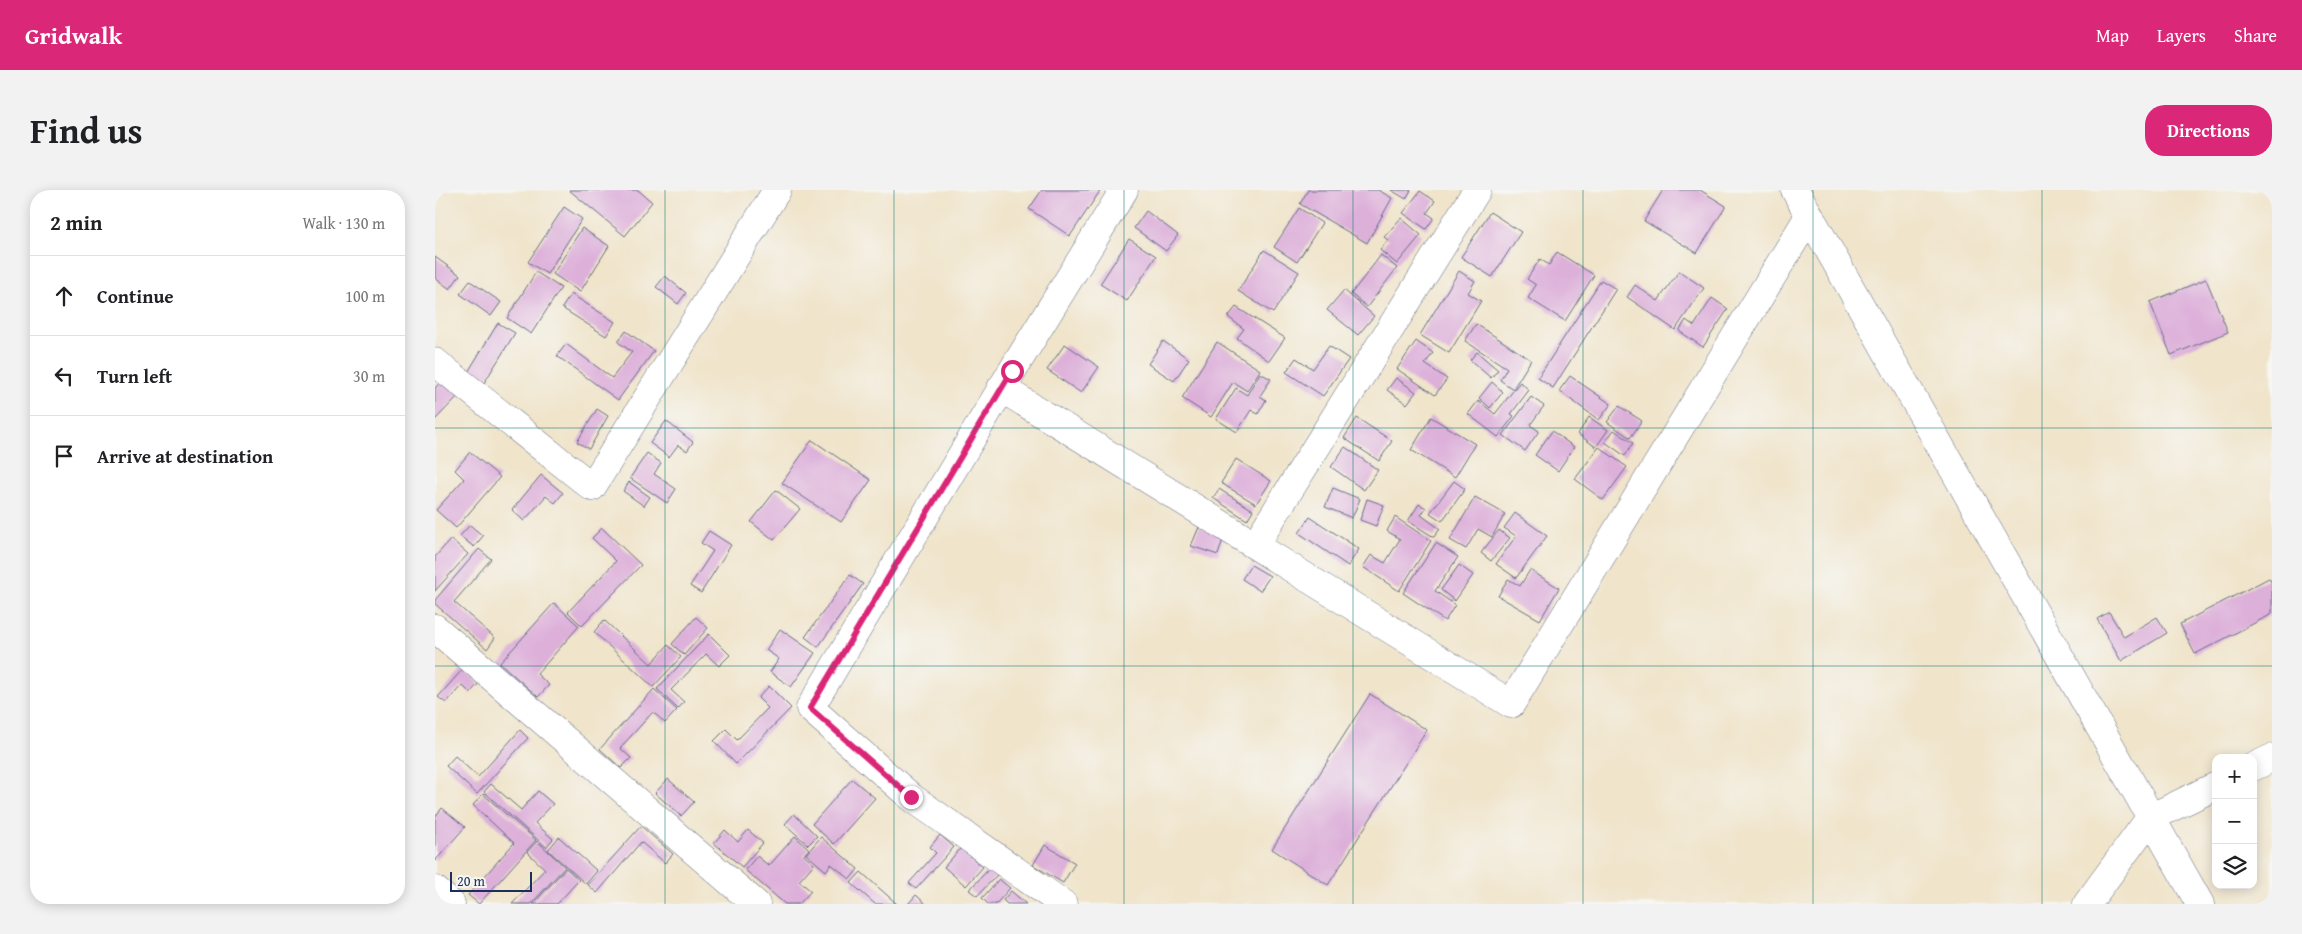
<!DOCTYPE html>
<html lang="en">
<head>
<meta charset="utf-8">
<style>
  :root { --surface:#fff; --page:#f2f2f2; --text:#202124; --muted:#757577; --line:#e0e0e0; --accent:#db2777 }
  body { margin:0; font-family:"Gentium Book Plus",serif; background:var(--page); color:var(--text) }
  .controls { position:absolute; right:15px; bottom:15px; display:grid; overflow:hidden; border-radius:10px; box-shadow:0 2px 12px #0003 }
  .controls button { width:45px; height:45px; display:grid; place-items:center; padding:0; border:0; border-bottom:1px solid var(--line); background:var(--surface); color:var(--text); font:25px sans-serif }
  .scale { position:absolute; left:15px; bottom:12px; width:82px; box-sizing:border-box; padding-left:5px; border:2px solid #1b2f5e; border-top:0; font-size:14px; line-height:18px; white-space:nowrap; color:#1b2f5e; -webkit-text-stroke:4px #f6f6f2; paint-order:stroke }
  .stop { position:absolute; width:15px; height:15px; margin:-11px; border:4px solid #db2777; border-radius:50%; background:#fff }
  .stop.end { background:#db2777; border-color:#fff; box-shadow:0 1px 5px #0008 }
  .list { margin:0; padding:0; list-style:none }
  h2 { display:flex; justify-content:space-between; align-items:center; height:65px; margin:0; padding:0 20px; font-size:21px }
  h2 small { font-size:16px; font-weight:400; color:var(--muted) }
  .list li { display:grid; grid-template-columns:32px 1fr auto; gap:15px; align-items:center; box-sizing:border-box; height:80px; padding:0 20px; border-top:1px solid var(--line) }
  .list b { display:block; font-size:19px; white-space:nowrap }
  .list em { font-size:16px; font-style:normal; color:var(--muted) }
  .icon { flex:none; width:28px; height:28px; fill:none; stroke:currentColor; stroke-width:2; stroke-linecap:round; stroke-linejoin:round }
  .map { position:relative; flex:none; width:1837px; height:714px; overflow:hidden; border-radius:20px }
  header { display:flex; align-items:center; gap:30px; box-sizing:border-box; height:70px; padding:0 25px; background:var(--accent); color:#fff }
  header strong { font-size:24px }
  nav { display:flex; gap:28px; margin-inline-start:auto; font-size:18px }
  .intro { display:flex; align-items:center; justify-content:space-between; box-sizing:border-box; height:120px; padding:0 30px }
  h1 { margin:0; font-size:35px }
  .button { padding:12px 22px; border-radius:20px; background:var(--accent); color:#fff; font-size:18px; font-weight:700 }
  main { display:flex; gap:30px; padding:0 30px }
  aside { flex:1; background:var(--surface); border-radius:20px; box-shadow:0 2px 12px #0003 }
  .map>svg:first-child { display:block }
</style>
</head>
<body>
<header>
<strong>Gridwalk</strong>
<nav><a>Map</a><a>Layers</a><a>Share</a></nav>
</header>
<div class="intro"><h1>Find us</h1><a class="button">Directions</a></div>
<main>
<aside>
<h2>2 min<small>Walk · 130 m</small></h2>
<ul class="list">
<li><svg class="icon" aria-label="ahead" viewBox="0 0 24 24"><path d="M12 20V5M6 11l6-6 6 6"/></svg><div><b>Continue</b></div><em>100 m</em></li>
<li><svg class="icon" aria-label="left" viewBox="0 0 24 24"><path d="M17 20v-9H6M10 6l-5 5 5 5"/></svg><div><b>Turn left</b></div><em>30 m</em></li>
<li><svg class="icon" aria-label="arrive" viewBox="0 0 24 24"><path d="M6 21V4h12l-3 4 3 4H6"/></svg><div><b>Arrive at destination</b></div></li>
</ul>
</aside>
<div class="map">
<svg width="1837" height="714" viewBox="0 0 1837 714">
  <rect width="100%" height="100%" fill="#f6f6f2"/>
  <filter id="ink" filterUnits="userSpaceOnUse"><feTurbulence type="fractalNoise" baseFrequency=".02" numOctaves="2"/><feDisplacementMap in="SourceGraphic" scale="10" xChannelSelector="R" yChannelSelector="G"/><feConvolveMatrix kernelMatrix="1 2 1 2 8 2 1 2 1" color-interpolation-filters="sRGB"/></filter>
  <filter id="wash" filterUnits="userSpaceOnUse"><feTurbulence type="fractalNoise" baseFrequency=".0096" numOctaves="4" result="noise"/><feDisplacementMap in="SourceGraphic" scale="20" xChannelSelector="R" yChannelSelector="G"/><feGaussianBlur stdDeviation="1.12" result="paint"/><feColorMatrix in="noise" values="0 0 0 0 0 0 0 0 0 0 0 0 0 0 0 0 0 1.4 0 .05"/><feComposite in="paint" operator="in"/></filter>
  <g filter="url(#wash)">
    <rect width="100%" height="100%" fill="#f0e4ca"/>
    <g id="blocks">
      <path fill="#ddb0da" d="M134 0H203L217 12 190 46Z
        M607 0H663L665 1 635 46 594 19Z
        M873 0H943L957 8 932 53 865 14Z
        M956 0H976L971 9Z
        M1228 0H1265L1291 16 1262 63 1209 31Z
        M985 1 1000 11 992 23 999 28 991 39 968 23Z
        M129 17 147 29 112 84 93 72Z
        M864 18 887 33 862 72 839 57Z
        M711 21 743 45 731 61 699 38Z
        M1055 22 1086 42 1057 87 1026 67Z
        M966 28 986 45 962 74 945 60 953 50 949 47Z
        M147 38 174 56 145 102 118 84Z
        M694 49 721 66 692 111 665 94Z
        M829 60 864 82 838 123 803 101Z
        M1122 62 1159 85 1130 131 1093 108 1101 95 1092 89 1105 69 1114 75Z
        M946 65 962 78 932 117 916 104Z
        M0 67 25 85 15 99 0 88Z
        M1024 81 1040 91 1033 103 1046 111 1014 163 985 145Z
        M1244 81 1269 98 1240 140 1192 107 1200 95 1223 111Z
        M101 82 126 98 96 144 72 128Z
        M230 86 251 103 243 114 221 97Z
        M1771 89 1793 142 1736 165 1715 112Z
        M1166 90 1181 99 1118 198 1103 188Z
        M35 91 66 112 56 126 25 104Z
        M909 100 939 126 923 145 892 120Z
        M136 104 180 132 171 146 127 118Z
        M1277 108 1293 119 1268 157 1244 141 1251 130 1259 136Z
        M801 117 850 148 834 171 802 148 809 139 793 127Z
        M63 133 80 143 49 193 33 182Z
        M1041 134 1096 170 1078 199 1065 190 1072 178 1030 151Z
        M191 141 219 161 183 210 122 166 131 154 177 188 197 162 183 152Z
        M728 151 754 169 739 191 713 174Z
        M981 151 998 163 990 174 1012 189 1000 205 962 179Z
        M782 152 825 180 812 201 798 192 776 227 747 208Z
        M630 154 664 177 646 203 612 180Z
        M894 156 914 169 888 206 851 182 861 168 878 179Z
        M1042 162 1063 180 1056 188 1035 170Z
        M825 183 836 189 825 206 831 210 823 224 816 220 802 242 781 229 801 198 812 205Z
        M1135 186 1176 214 1164 230 1124 201Z
        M961 188 981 202 972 214 952 200Z
        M8 189 25 204 0 230V198Z
        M1057 192 1068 202 1055 218 1044 208Z
        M1085 192 1094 200 1076 224 1079 226 1063 247 1033 224 1043 211 1060 224Z
        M1096 207 1109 216 1095 235 1104 241 1090 261 1068 245Z
        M1184 216 1207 231 1195 248 1172 232Z
        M162 219 173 226 154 259 142 252Z
        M996 227 1040 254 1020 287 976 260Z
        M1154 227 1173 240 1161 257 1143 244Z
        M922 228 957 251 944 271 909 248Z
        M231 231 258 252 252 261 243 255 234 267 215 253Z
        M1179 240 1198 253 1190 266 1170 252Z
        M1117 241 1139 257 1123 281 1100 265Z
        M377 250 436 290 406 332 347 293Z
        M910 257 943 280 929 300 896 277Z
        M1164 257 1192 277 1168 310 1140 289Z
        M35 262 65 287 21 338 1 320 29 289 20 280Z
        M212 263 226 273 219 284 241 299 232 313 195 288Z
        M801 269 836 291 821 314 786 293Z
        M106 285 128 303 120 313 111 306 89 331 77 320Z
        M1019 291 1030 299 1007 331 995 323Z
        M194 292 215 307 209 316 188 301Z
        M898 298 925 309 917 328 890 317Z
        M784 299 818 320 812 330 778 308Z
        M341 300 365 319 339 350 316 332Z
        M1040 307 1070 324 1057 347 1043 339 1031 359 1015 350Z
        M932 309 949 315 941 336 925 330Z
        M984 314 991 318 986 325 1005 339 999 347 973 331Z
        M1080 323 1112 346 1081 388 1061 374 1081 346 1069 338Z
        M875 327 924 359 913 376 864 343Z
        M960 327 996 351 964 401 928 377 936 365 950 373 965 349 952 341Z
        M35 335 48 346 39 357 25 346Z
        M764 337 789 346 783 365 756 356Z
        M167 338 206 375 147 436 133 422 181 371 157 348Z
        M1064 340 1075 348 1056 371 1046 363Z
        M274 341 296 355 266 403 255 396 278 361 266 353Z
        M16 349 33 364 0 401V367Z
        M1001 353 1023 367 1000 401 1020 415 1010 431 968 403Z
        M44 359 56 369 19 412 60 448 52 459 0 414V410Z
        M816 375 835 386 825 401 807 389Z
        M1024 375 1038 385 1020 411 1006 400Z
        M1095 380 1124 398 1105 430 1063 406 1073 389 1085 396Z
        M415 385 428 394 383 457 370 447Z
        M1834 388 1837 393V424L1760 464 1745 434Z
        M119 413 144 436 102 484 114 495 103 507 65 473Z
        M1674 422 1689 447 1722 427 1732 443 1686 471 1662 429Z
        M261 427 273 438 249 465 237 454Z
        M169 430 216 474 233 455 246 467 218 497 159 442Z
        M345 439 380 463 356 497 335 482 344 469 331 460Z
        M274 444 295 465 284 476 271 464 236 500 249 512 243 519 222 499Z
        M28 479 44 493 35 503 27 495 11 513 3 507Z
        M334 496 356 518 301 574 279 551 291 539 302 550 333 518 323 508Z
        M219 499 242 520 230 533 218 522 185 558 196 568 186 578 165 559Z
        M935 504 992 540 893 695 837 659Z
        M85 540 93 548 42 604 11 576 20 566 43 587Z
        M233 589 259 612 246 626 220 603Z
        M417 589 440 608 399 654 377 634Z
        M56 594 86 620 103 601 118 614 100 633 118 649 111 657 49 602Z
        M48 604 101 650 44 714 33 705 79 653 38 615Z
        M7 618 30 637 0 671V627Z
        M359 624 382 646 373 655 350 634Z
        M206 636 238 664 230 673 206 652 162 703 153 695Z
        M290 640 303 652 313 640 328 653 307 677 279 653Z
        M505 645 519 657 481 699 474 693 501 663 495 657Z
        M360 646 374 659 369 665 379 674 364 691 376 701 364 714H350L310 680 322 666 334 676Z
        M124 647 162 681 151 694 113 660Z
        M386 647 423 679 415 689 396 674 391 681 371 664Z
        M102 651 130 677 96 714H77L110 679 92 662Z
        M610 655 640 673 628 693 598 675Z
        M526 658 548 677 531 696 509 677Z
        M131 678 144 690 122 714H98Z
        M555 678 562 685 542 706 534 700Z
        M426 682 462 714H440L416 693Z
        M564 689 575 698 561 714H553L547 708Z
        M576 701 591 714H572L568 710Z
        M481 705 491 714H473Z"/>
    </g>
  </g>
  <g filter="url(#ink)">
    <use href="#blocks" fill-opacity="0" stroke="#666e84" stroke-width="1"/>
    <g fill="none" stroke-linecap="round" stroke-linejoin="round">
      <defs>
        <path id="street" d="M1360 0 1765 714
          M0 172 157 297 342 0
          M566 198 1076 514 1374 26
          M820 355 1042 0
          M0 438 321 714
          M1818 577 1837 568
          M0 700 16 714
          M628 714 476 607 375 518 577 181 689 0
          M1652 714 1715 628 1781 596"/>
      </defs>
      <use href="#street" stroke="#666e84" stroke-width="29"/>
      <use href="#street" stroke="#fff" stroke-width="28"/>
    </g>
  </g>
  <g fill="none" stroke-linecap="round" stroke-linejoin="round" filter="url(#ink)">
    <path stroke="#db2777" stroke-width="6" d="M476 607 375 518 577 181"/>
  </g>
  <path fill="none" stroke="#0f766e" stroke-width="1" stroke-opacity="0.55" d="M230 0V714M459 0V714M689 0V714M918 0V714M1148 0V714M1378 0V714M1607 0V714M0 238H1837M0 476H1837"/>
</svg>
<div class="controls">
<button>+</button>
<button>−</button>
<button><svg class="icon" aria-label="layers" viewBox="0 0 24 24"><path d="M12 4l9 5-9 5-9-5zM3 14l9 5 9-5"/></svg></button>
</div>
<div class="scale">20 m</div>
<div class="stop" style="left:577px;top:181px"></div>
<div class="stop end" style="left:476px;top:607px"></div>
</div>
</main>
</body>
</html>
